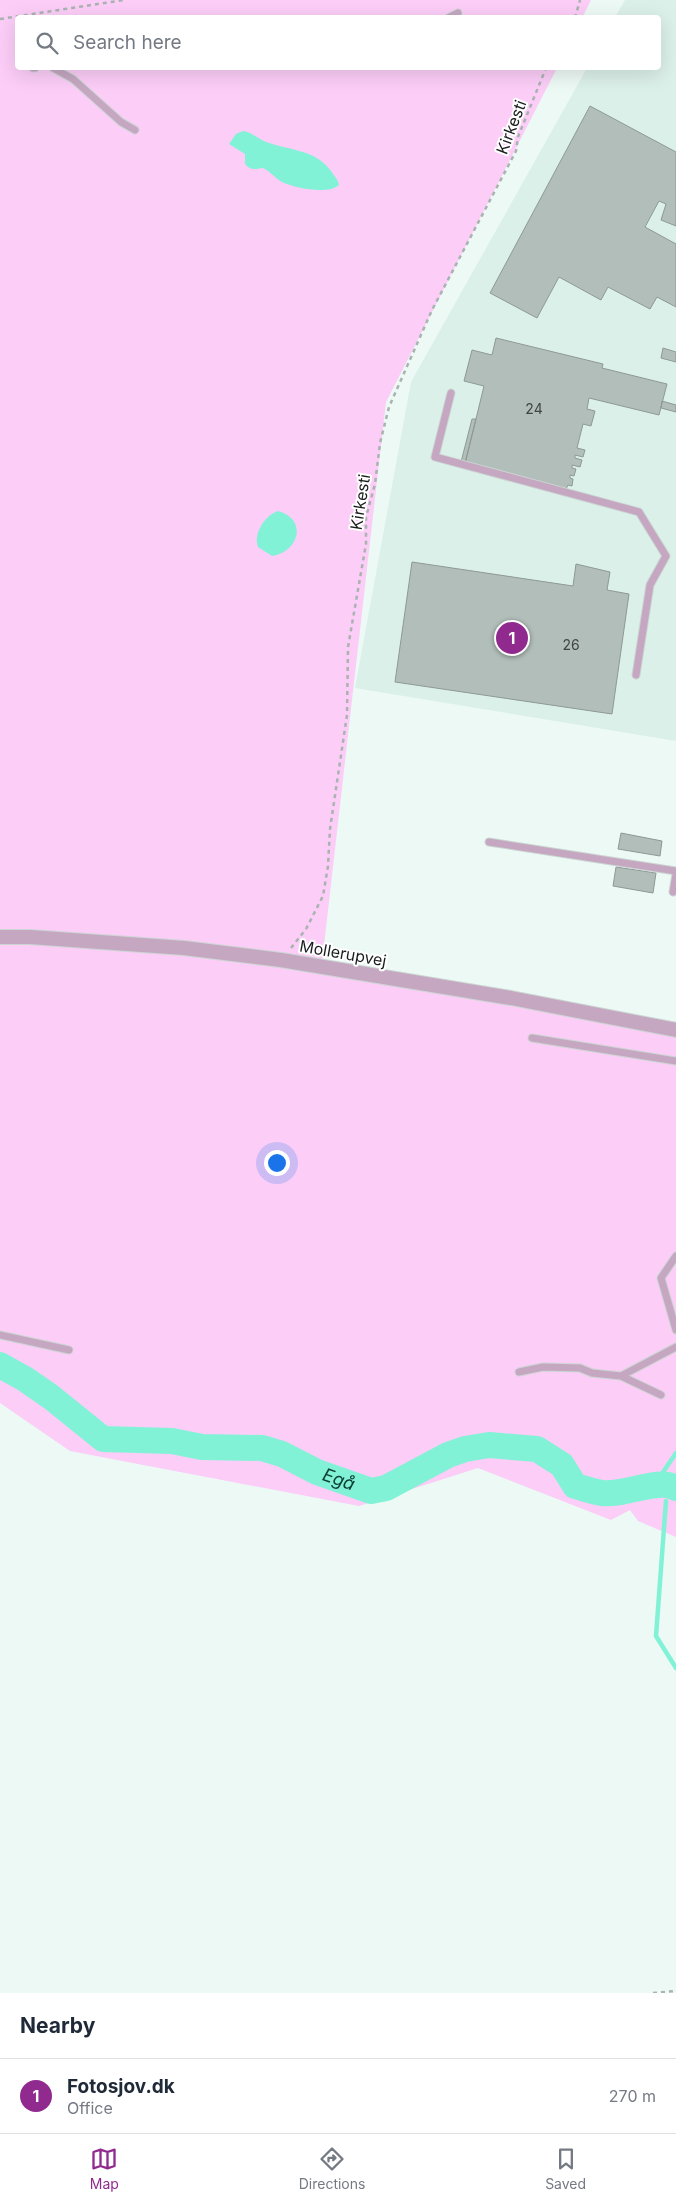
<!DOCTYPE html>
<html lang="en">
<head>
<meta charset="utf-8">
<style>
  :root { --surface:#fff; --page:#f6f6f7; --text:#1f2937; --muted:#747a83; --line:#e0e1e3; --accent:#912a8f }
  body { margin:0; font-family:Inter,sans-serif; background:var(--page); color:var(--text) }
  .you { position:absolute; left:276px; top:1162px; width:18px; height:18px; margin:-12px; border:4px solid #fff; border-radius:50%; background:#1a73e8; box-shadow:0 0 0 8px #1a73e833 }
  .badge { display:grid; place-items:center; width:32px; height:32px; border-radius:50%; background:var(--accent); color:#fff; font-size:16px; font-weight:700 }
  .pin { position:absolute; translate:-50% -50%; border:2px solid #fff; box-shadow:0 1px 5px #0006 }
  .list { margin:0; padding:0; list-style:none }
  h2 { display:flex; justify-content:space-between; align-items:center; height:65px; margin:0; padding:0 20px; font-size:21px }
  h2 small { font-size:16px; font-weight:400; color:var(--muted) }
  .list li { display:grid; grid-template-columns:32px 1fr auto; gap:15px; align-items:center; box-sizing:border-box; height:75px; padding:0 20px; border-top:1px solid var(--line) }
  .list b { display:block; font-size:19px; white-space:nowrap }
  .list p { margin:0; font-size:16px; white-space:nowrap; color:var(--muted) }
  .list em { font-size:16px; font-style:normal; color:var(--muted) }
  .icon { flex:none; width:28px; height:28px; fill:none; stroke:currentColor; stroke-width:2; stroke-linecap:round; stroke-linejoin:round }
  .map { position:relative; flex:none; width:676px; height:1993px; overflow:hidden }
  .search { position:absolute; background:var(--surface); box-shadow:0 5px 20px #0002; left:15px; right:15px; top:15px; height:55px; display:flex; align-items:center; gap:12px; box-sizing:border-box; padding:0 18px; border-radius:5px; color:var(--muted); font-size:19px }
  .sheet { height:140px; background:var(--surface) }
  nav { display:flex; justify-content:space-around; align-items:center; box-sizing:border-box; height:70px; border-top:1px solid var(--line); background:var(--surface); font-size:14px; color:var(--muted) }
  nav a { display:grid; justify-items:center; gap:2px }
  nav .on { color:var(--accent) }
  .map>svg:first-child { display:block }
</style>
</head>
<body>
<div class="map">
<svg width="676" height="1993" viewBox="0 0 676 1993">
  <rect width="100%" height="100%" fill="#edf9f5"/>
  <path fill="#dbf0e9" d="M625 0H676V741L355 688 411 382 587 68H658V18L615 17Z"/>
  <path fill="#fbcdf7" d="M0 0H591L582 18H18V68H557L386 402 321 972 477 997 676 1035V1537L638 1521 630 1510 611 1520 478 1468 359 1506 70 1451 0 1403Z"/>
  <path fill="#82f2d7" d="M243 131C251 132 257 138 264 141 288 151 314 148 331 171 334 176 338 179 339 185 328 195 294 188 282 182 275 178 271 172 263 168 255 169 251 171 245 164V154L229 144 236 134Z
    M278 511C308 519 299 552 272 556L258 547C253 534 265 515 278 511Z"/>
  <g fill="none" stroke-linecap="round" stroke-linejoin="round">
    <path stroke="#82f2d7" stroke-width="4.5" d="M655 1484 676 1453
      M666 1501 656 1636 676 1668"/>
    <path stroke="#82f2d7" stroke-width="26" id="s1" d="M0 1365 25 1379 51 1397 103 1439 172 1441 202 1447 262 1448 282 1454 317 1472 371 1491 386 1488 448 1455 465 1449 489 1445 537 1449 562 1465 575 1486C583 1488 593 1492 602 1493 625 1496 659 1477 676 1488"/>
  </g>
  <path fill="#b2beba" stroke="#8e9996" d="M590 106 676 152V226L661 220 666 204 659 201 645 227 676 244V307L657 297 650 309 608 287 601 300 559 277 537 318 490 293Z
    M496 338 603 364 602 368 667 384 659 415 589 398 587 409 595 411 591 426 583 424 577 448 585 450 583 457 575 455V458L582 460 580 467 572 465V468L576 469 574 476 570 475V478L573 479 572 486 568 485 566 489 465 464 484 386 464 381 472 350 492 355Z
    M663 348 676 352V362L661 358Z
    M662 401 676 405V412L661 408Z
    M472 419H476L465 463 461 462Z
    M412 562 573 586 576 564 610 572 607 590 629 594 612 714 395 682Z
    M621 833 662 841 660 856 618 849Z
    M616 867 656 873 653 893 613 886Z"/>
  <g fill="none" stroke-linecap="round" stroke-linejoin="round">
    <defs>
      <path id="lane" d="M448 18 458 13
        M33 68H35
        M53 68 73 79 121 122 135 130
        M451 393 435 457 639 512 666 556 650 585 636 675
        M489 842 676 871
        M673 892 676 874
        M532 1038 676 1061
        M676 1256 661 1278 676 1330
        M0 1335 69 1350
        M519 1372 543 1367 580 1368 592 1373 621 1376 661 1395
        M621 1376 676 1347"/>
      <path id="street" d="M0 937H30L184 948 281 960 511 998 676 1030"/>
    </defs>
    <use href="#lane" stroke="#cbd6d2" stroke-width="9"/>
    <use href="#street" stroke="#cbd6d2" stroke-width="16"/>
    <path stroke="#a9b3b0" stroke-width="2.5" stroke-dasharray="4 4" stroke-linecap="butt" d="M575 18 580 0
      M0 19 124 0
      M291 948 306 929 323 896 328 866 330 829 347 715 348 647 366 544V517L375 484 380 443 389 407 432 310 516 151 518 137 546 68
      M653 1993 676 1991"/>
    <use href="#lane" stroke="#c5a7c2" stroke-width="7"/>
    <use href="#street" stroke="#c5a7c2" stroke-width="14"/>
  </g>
  <g text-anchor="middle" stroke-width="4" stroke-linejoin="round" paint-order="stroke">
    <g font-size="14" fill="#3f4544">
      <text x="534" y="414">24</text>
      <text x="571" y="650">26</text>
    </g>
    <g font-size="16" fill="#191d1c" stroke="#fff">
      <text transform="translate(511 127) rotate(-69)" y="6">Kirkesti</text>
      <text transform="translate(360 502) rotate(-81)" y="6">Kirkesti</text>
      <text transform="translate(343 953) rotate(10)" y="6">Mollerupvej</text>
    </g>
    <g font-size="18" font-style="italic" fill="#0e4237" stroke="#fff">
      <text dy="6" stroke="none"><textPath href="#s1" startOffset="370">Egå</textPath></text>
    </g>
  </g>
</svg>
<div class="you"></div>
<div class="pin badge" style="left:512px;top:638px">1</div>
<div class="search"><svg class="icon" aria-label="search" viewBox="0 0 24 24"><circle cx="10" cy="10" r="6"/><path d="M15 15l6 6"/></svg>Search here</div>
</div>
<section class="sheet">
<h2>Nearby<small></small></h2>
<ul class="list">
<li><span class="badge">1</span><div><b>Fotosjov.dk</b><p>Office</p></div><em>270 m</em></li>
</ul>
</section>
<nav>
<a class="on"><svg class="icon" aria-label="map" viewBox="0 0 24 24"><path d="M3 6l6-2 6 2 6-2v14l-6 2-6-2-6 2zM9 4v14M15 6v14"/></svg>Map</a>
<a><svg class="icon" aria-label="directions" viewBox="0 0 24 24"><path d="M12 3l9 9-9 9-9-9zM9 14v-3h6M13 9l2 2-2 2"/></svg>Directions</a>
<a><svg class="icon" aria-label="saved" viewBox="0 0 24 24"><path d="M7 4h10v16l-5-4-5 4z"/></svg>Saved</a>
</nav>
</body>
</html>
